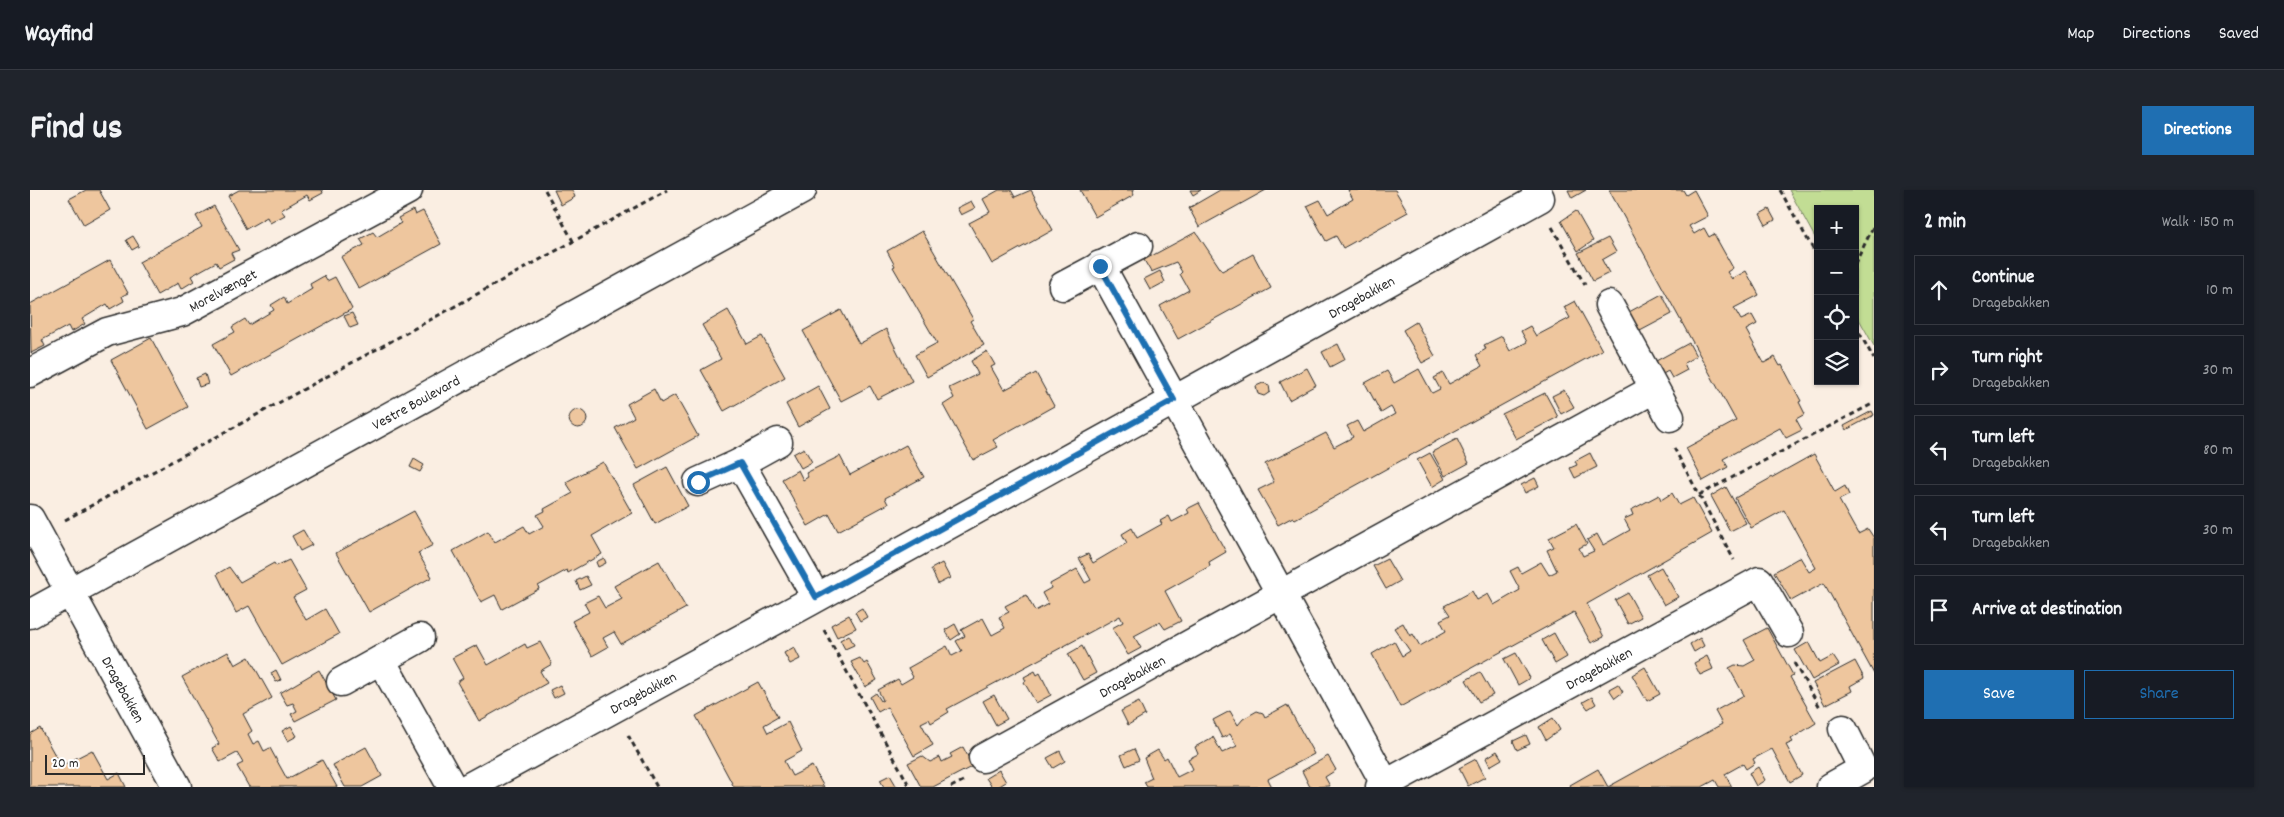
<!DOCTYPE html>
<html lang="en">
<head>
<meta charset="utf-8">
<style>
  :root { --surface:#171b24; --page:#20242c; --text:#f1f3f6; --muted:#9ea1a6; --line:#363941; --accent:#1f6fb2 }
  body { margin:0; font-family:Dekko,sans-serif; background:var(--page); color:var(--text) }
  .controls { position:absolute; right:15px; top:15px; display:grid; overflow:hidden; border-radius:0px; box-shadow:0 1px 4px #0004 }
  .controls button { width:45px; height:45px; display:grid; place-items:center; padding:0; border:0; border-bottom:1px solid var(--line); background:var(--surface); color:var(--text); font:25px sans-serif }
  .scale { position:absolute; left:15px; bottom:12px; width:100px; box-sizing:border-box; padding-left:5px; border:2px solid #2b2b2b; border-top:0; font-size:14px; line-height:18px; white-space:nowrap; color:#2b2b2b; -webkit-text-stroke:4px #fff; paint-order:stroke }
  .stop { position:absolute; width:15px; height:15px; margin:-11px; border:4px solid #1f6fb2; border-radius:50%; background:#fff }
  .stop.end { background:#1f6fb2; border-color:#fff; box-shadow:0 1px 5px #0008 }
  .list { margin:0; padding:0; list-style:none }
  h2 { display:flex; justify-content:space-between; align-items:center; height:65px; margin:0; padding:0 20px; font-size:21px }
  h2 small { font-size:16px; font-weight:400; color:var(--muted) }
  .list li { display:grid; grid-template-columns:32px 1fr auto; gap:15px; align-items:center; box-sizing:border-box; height:70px; margin:0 10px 10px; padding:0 10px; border:1px solid var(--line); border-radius:0px }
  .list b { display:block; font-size:19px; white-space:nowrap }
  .list p { margin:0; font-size:16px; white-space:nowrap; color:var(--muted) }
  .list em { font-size:16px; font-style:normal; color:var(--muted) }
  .actions { display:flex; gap:10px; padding:15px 20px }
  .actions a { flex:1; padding:11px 0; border:1px solid var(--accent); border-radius:0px; text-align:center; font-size:18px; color:var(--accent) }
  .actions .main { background:var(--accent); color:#fff }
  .icon { flex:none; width:28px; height:28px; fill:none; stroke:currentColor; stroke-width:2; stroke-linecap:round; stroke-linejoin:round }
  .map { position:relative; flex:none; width:1844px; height:597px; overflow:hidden; border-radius:0px }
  header { display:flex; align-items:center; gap:30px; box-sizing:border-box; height:70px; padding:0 25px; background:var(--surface); border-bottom:1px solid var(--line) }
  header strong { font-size:24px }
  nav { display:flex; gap:28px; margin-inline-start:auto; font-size:18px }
  .intro { display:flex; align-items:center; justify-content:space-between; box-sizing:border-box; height:120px; padding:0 30px }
  h1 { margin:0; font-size:35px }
  .button { padding:12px 22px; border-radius:0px; background:var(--accent); color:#fff; font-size:18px; font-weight:700 }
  main { display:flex; gap:30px; padding:0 30px }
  aside { flex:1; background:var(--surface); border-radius:0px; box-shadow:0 1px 4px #0004 }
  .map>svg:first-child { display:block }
</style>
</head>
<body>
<header>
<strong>Wayfind</strong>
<nav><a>Map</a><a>Directions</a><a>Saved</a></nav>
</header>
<div class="intro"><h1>Find us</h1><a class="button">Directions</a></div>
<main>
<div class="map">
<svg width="1844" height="597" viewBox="0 0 1844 597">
  <rect width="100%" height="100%" fill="#faeee2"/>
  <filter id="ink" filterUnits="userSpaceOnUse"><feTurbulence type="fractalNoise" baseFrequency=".02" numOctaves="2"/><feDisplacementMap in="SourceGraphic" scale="10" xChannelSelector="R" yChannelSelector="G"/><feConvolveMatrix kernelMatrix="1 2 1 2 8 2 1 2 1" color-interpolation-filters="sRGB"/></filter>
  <g filter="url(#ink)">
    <path fill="#c2dd94" stroke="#768460" d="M1759 0H1844V156L1825 122V19H1788V53Z"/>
    <path fill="#eec69e" stroke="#2b2b2b" d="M56 0H69L80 20 54 35 39 9Z
      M209 0H292L293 3 280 10 277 5 251 20 255 25 240 33 237 27 216 39 198 6Z
      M524 0H542L545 7 531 15Z
      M969 0H981L985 7 1001 0 1023 40 962 74 939 33 960 22 953 9Z
      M1050 0H1104L1102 1 1104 5 1065 27Z
      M1160 0H1171L1163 5Z
      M1190 0H1236L1169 37 1159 18Z
      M1318 0H1365L1378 22 1313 58 1306 46 1296 51 1277 16 1290 10 1298 24 1323 9Z
      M1538 0H1556L1542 8Z
      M1579 0H1653L1656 5 1664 0 1678 26 1659 36 1664 44 1674 38 1679 47 1684 44 1703 78 1697 82 1702 89 1716 81 1729 105 1704 118 1711 130 1722 125 1727 134 1716 140 1734 173 1745 167 1750 176 1752 175 1771 211 1769 212 1775 224 1766 229 1772 240 1756 248 1750 238 1693 269 1698 277 1673 291 1656 258 1706 231Z
      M941 11 945 18 931 25 927 18Z
      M184 16 209 60 201 63 204 69 189 77 186 72 161 86 164 91 151 99 148 93 127 105 109 72 172 37 166 26Z
      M1739 19 1745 30 1736 35 1730 24Z
      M383 20 385 25 393 21 411 54 329 99 311 67 334 55 330 49 343 42 347 47 371 33 368 28Z
      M1546 21 1563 51 1548 61 1531 31Z
      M892 41 943 129 940 131 954 155 897 187 885 165 907 153 863 77 865 76 857 61Z
      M1166 42 1192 81 1223 64 1241 98 1148 149 1130 116 1159 100 1150 84 1152 82 1146 72 1121 82 1114 70Z
      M103 46 109 56 102 60 96 50Z
      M1578 48 1586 62 1572 70 1579 83 1563 91 1548 63Z
      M80 70 98 103 92 106 94 111 80 119 77 114 52 129 55 134 41 142 38 136 12 150 15 156 1 163 0 114Z
      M1130 81 1135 92 1120 100 1114 89Z
      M294 86 297 91 305 87 322 119 201 186 183 154 205 142 202 137 215 129 219 135 244 120 241 115 254 107 257 114 282 99 280 94Z
      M1632 104 1642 124 1610 141 1599 122Z
      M1545 111 1572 160 1265 329 1263 327 1248 335 1228 300 1244 292 1235 274 1296 243 1304 257 1323 247 1317 236 1327 231 1333 242 1365 224 1361 217 1351 223 1335 193 1357 181 1364 193 1389 179 1402 203 1410 199 1404 188 1413 183 1419 194 1452 176 1446 165 1456 159 1454 155 1472 146 1480 161 1497 152 1491 141 1500 136 1506 146 1540 128 1534 117Z
      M698 120 717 154 732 146 755 187 694 221 671 180 691 169 672 135Z
      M811 120 829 154 856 139 882 191 847 209 840 196 811 211 773 141Z
      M322 123 328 135 320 138 314 126Z
      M1386 132 1405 166 1392 173 1373 140Z
      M121 148 158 217 118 239 81 170Z
      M1659 153 1666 166 1654 173 1657 180 1642 188 1638 181 1633 184 1626 171Z
      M1308 154 1315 169 1300 177 1292 162Z
      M957 161 965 175 961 177 974 200 1006 183 1024 216 963 250 968 257 943 270 913 215 924 208 919 198 948 184 941 171Z
      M1277 178 1286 195 1259 210 1250 192Z
      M175 184 178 194 169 197 166 188Z
      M1233 193 1239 195 1240 202 1234 206 1228 204 1226 196Z
      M788 196 800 219 768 237 756 214Z
      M624 199 631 213 645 205 668 246 608 279 585 238 604 227 597 214Z
      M1534 200 1544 217 1531 224 1522 206Z
      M1515 203 1528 227 1486 249 1472 224Z
      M539 229a9 9 0 1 1 18 0a9 9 0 1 1-18 0Z
      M1842 221 1844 225 1816 240 1814 236Z
      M1427 249 1439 273 1415 286 1402 262Z
      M876 255 894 287 855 308 858 314 808 341 799 324 778 336 752 289 768 280 773 290 778 287 776 283 810 266 820 285Z
      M774 258 782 272 771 278 763 264Z
      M1400 263 1415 289 1402 297 1387 270Z
      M1560 263 1567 277 1545 288 1540 278 1547 275 1545 271Z
      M1784 264 1805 302 1815 296 1819 305 1809 310 1828 344 1838 339 1844 348V484L1794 393 1761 411 1744 382 1770 367 1779 382 1786 378 1754 320 1721 338 1705 308Z
      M384 269 394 275 390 282 380 277Z
      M573 272 602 323 562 346 572 364 538 383 537 380 508 396 509 399 472 419 465 405 451 412 423 361 458 341 465 352 494 336 499 344 514 336 507 325 515 321 514 319 543 303 536 292Z
      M637 277 658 316 625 334 604 295Z
      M1505 288 1509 296 1495 303 1491 295Z
      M1696 297 1716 333 1700 341 1681 306Z
      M1642 303 1649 315 1663 308 1682 343 1557 414 1574 447 1561 453 1544 422 1370 517 1342 464 1364 451 1372 466 1380 461 1364 438 1373 433 1380 446 1383 444 1390 456 1416 441 1410 430 1420 425 1414 416 1442 401 1447 410 1458 404 1464 415 1490 400 1480 381 1488 377 1491 383 1511 372 1519 385 1527 381 1517 360 1524 357 1519 348 1546 334 1557 354 1549 358 1553 366 1564 361 1557 350 1567 344 1573 355 1600 340 1594 329 1603 325 1601 320 1629 305 1631 310Z
      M1169 313 1196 362 1179 372 1180 376 1135 401 1151 431 1135 439 1130 432 1104 446 1111 458 1098 465 1082 438 1093 432 1090 426 917 519 919 522 901 533 899 529 891 533 903 555 884 566 857 517 848 522 840 507 846 503 851 511 853 510 848 500 868 489 871 494 883 487 878 478 917 456 922 466 932 461 926 451 935 446 931 440 953 428 962 445 975 438 969 427 979 422 975 416 996 405 1005 421 1018 414 1012 403 1021 398 1020 394 1047 379 1055 393 1061 390 1049 368 1058 364 1063 373 1097 353 1092 344 1102 338 1107 348 1132 334 1130 331 1139 326 1142 332 1159 323 1157 319Z
      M384 321 403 355 388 363 402 387 339 422 306 363Z
      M273 340 282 355 270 361 262 346Z
      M574 368 576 373 568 377 566 372Z
      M1357 369 1370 391 1356 399 1343 376Z
      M259 370 276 400 263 407 276 430 295 419 309 444 252 475 219 416 206 423 187 384 199 377 210 392 244 373 246 376Z
      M629 371 656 418 591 454 584 442 573 448 578 457 562 466 542 431 559 422 554 413 568 406 575 418 592 409 584 396Z
      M912 373 920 388 908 394 901 379Z
      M1631 377 1648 407 1634 415 1617 385Z
      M556 386 561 395 550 400 546 391Z
      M1598 403 1611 427 1598 434 1585 410Z
      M832 418 837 427 830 431 825 422Z
      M819 425 826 438 807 447 801 435Z
      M925 434 930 444 921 450 915 440Z
      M1737 438 1763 485 1760 487 1786 533 1761 549 1763 552 1756 555 1772 585 1760 592 1742 559 1723 569 1725 573 1716 579 1713 574 1695 584 1702 597H1689L1685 590 1672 597H1541L1540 595 1568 579 1578 597 1692 534 1685 521 1714 505 1699 478 1705 475 1714 476 1725 470 1714 450Z
      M1524 443 1537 467 1525 474 1512 450Z
      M819 445 824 455 815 459 810 450Z
      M1670 448 1674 456 1664 462 1660 454Z
      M510 452 522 474 510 481 517 493 449 531 427 492 433 488 422 468 447 455 458 475 495 454 497 458Z
      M1779 452 1790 473 1803 466 1809 475 1782 490 1765 460Z
      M1052 456 1066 483 1053 490 1038 464Z
      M764 457 770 469 760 474 754 463Z
      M198 462 205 475 219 467 242 508 213 524 222 541 218 544 223 554 229 551 234 561 240 558 257 589 292 570 307 597H219L207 576 213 573 207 563 190 572 182 558 189 554 152 487Z
      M1486 463 1500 488 1488 495 1474 469Z
      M1677 466 1683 479 1670 485 1664 473Z
      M830 468 834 474 837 472 847 490 835 497 821 472Z
      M1825 471 1834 488 1820 496 1822 501 1795 515 1783 493Z
      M1615 477 1630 504 1617 511 1602 485Z
      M246 480 251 490 246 492 241 483Z
      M289 480 306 510 265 531 261 524 267 521 263 513 257 515 250 503Z
      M1005 481 1007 485 1010 483 1021 505 1006 513 994 492 996 491 994 487Z
      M1450 482 1463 505 1449 512 1436 490Z
      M728 492 748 527 734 535 738 543 758 532 772 561 754 571 762 586 782 576 794 597H704L666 526Z
      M1588 494 1593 502 1585 508 1579 499Z
      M530 495 534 503 524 508 520 500Z
      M964 505 977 529 966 535 953 511Z
      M1562 507 1566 514 1558 519 1553 512Z
      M1109 512 1115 525 1098 535 1091 521Z
      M1257 515 1284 564 1238 589 1242 597H1117L1114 592 1122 588 1114 568 1128 560 1134 569 1137 567 1147 587 1163 579 1158 569 1168 564 1165 557 1183 547 1192 563 1207 556 1200 544 1192 548 1183 530 1200 521 1208 535 1213 529 1227 521 1233 523 1235 527Z
      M1523 528 1530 540 1516 550 1509 537Z
      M261 536 267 546 258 551 252 541Z
      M10 538 31 576 62 560 78 589 89 583 96 597H0V544Z
      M1496 545 1500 554 1487 560 1483 551Z
      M336 557 352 586 332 597H315L303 575Z
      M933 557 943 576 903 597H891L878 573 892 566 900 572 910 567 912 572 922 567 920 564Z
      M1104 559 1109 570 1096 576 1091 565Z
      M1030 561 1035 571 1023 578 1017 568Z
      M1467 561 1472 569 1460 576 1456 568Z
      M1298 566 1306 580 1295 587 1300 596 1280 597 1272 581Z
      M1446 569 1455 587 1438 596 1429 578Z
      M1728 577 1735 590 1726 596 1719 583Z
      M969 580 976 592 968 597H962L956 588Z
      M860 585 867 597H854L850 590Z"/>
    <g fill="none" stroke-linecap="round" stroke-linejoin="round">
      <defs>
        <g id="street">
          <path d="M1070 75 1357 597"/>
          <path d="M1033 96 1108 56"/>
          <path d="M1579 115 1640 227"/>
          <path id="s1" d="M0 183 77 142 152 122 378 0"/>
          <path d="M710 273 786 407"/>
          <path d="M668 292 710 273 748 252"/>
          <path d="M0 329 40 402"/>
          <path d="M351 470 422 597"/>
          <path d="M311 492 390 448"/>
          <path id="s2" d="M953 568 1624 199"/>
          <path id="s3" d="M439 597 779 412 1510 8 1506 0"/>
          <path id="s4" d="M1350 597 1729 391 1759 443"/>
          <path d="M1801 597 1833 579 1813 539"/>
        </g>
        <g id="secondary">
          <path id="s5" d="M40 402 147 597"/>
          <path id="s6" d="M0 424 772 0"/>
        </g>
      </defs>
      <use href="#street" stroke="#2b2b2b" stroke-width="31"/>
      <use href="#secondary" stroke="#2b2b2b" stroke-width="31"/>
      <path stroke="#2b2b2b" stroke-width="3" stroke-dasharray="5 4" stroke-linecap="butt" d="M515 0 543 51
        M1750 0 1788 68
        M1522 37 1555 95
        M1825 74 1844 35
        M1825 135 1844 169
        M1644 258 1704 370
        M1669 305 1844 213
        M35 330 637 0
        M794 440 880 597
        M1764 473 1791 519
        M598 545 627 597
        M921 597 933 591"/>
      <use href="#street" stroke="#fff" stroke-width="28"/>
      <use href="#secondary" stroke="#fff" stroke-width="28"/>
    </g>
  </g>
  <g fill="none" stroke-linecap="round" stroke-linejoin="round" filter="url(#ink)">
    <path stroke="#1f6fb2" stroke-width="6" d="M668 292 710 273 786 407 1144 210 1070 76"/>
  </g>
  <g text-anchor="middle" stroke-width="4" stroke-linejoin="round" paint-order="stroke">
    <g font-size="15" fill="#2b2b2b" stroke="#fff">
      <text dy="5" stroke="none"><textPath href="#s1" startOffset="211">Morelvænget</textPath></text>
      <text dy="5" stroke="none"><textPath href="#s3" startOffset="1018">Dragebakken</textPath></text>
      <text dy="5" stroke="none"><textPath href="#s6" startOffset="440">Vestre Boulevard</textPath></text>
      <text dy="5" stroke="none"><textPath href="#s4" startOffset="249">Dragebakken</textPath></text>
      <text dy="5" stroke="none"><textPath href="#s2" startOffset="170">Dragebakken</textPath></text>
      <text dy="5" stroke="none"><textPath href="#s5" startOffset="111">Dragebakken</textPath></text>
      <text dy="5" stroke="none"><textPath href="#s3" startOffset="198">Dragebakken</textPath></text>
    </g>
  </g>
</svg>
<div class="controls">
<button>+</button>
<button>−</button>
<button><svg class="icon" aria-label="locate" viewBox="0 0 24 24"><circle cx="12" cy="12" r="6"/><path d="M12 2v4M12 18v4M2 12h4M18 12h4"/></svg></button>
<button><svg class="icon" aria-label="layers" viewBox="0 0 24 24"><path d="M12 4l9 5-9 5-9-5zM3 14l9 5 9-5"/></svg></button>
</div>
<div class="scale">20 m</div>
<div class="stop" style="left:668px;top:292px"></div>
<div class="stop end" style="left:1070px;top:76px"></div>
</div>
<aside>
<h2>2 min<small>Walk · 150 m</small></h2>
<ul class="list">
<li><svg class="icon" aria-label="ahead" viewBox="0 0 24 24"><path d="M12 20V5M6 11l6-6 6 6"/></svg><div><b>Continue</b><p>Dragebakken</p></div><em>10 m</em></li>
<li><svg class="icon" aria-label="right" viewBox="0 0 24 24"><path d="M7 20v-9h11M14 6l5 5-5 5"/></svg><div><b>Turn right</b><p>Dragebakken</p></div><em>30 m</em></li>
<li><svg class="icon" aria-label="left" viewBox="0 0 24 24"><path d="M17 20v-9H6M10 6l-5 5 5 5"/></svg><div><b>Turn left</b><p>Dragebakken</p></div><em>80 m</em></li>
<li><svg class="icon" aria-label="left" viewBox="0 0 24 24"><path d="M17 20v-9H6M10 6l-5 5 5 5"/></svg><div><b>Turn left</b><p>Dragebakken</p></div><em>30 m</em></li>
<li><svg class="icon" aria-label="arrive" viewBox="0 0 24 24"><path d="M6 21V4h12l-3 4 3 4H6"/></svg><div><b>Arrive at destination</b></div></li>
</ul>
<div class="actions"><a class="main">Save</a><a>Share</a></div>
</aside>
</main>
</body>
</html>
